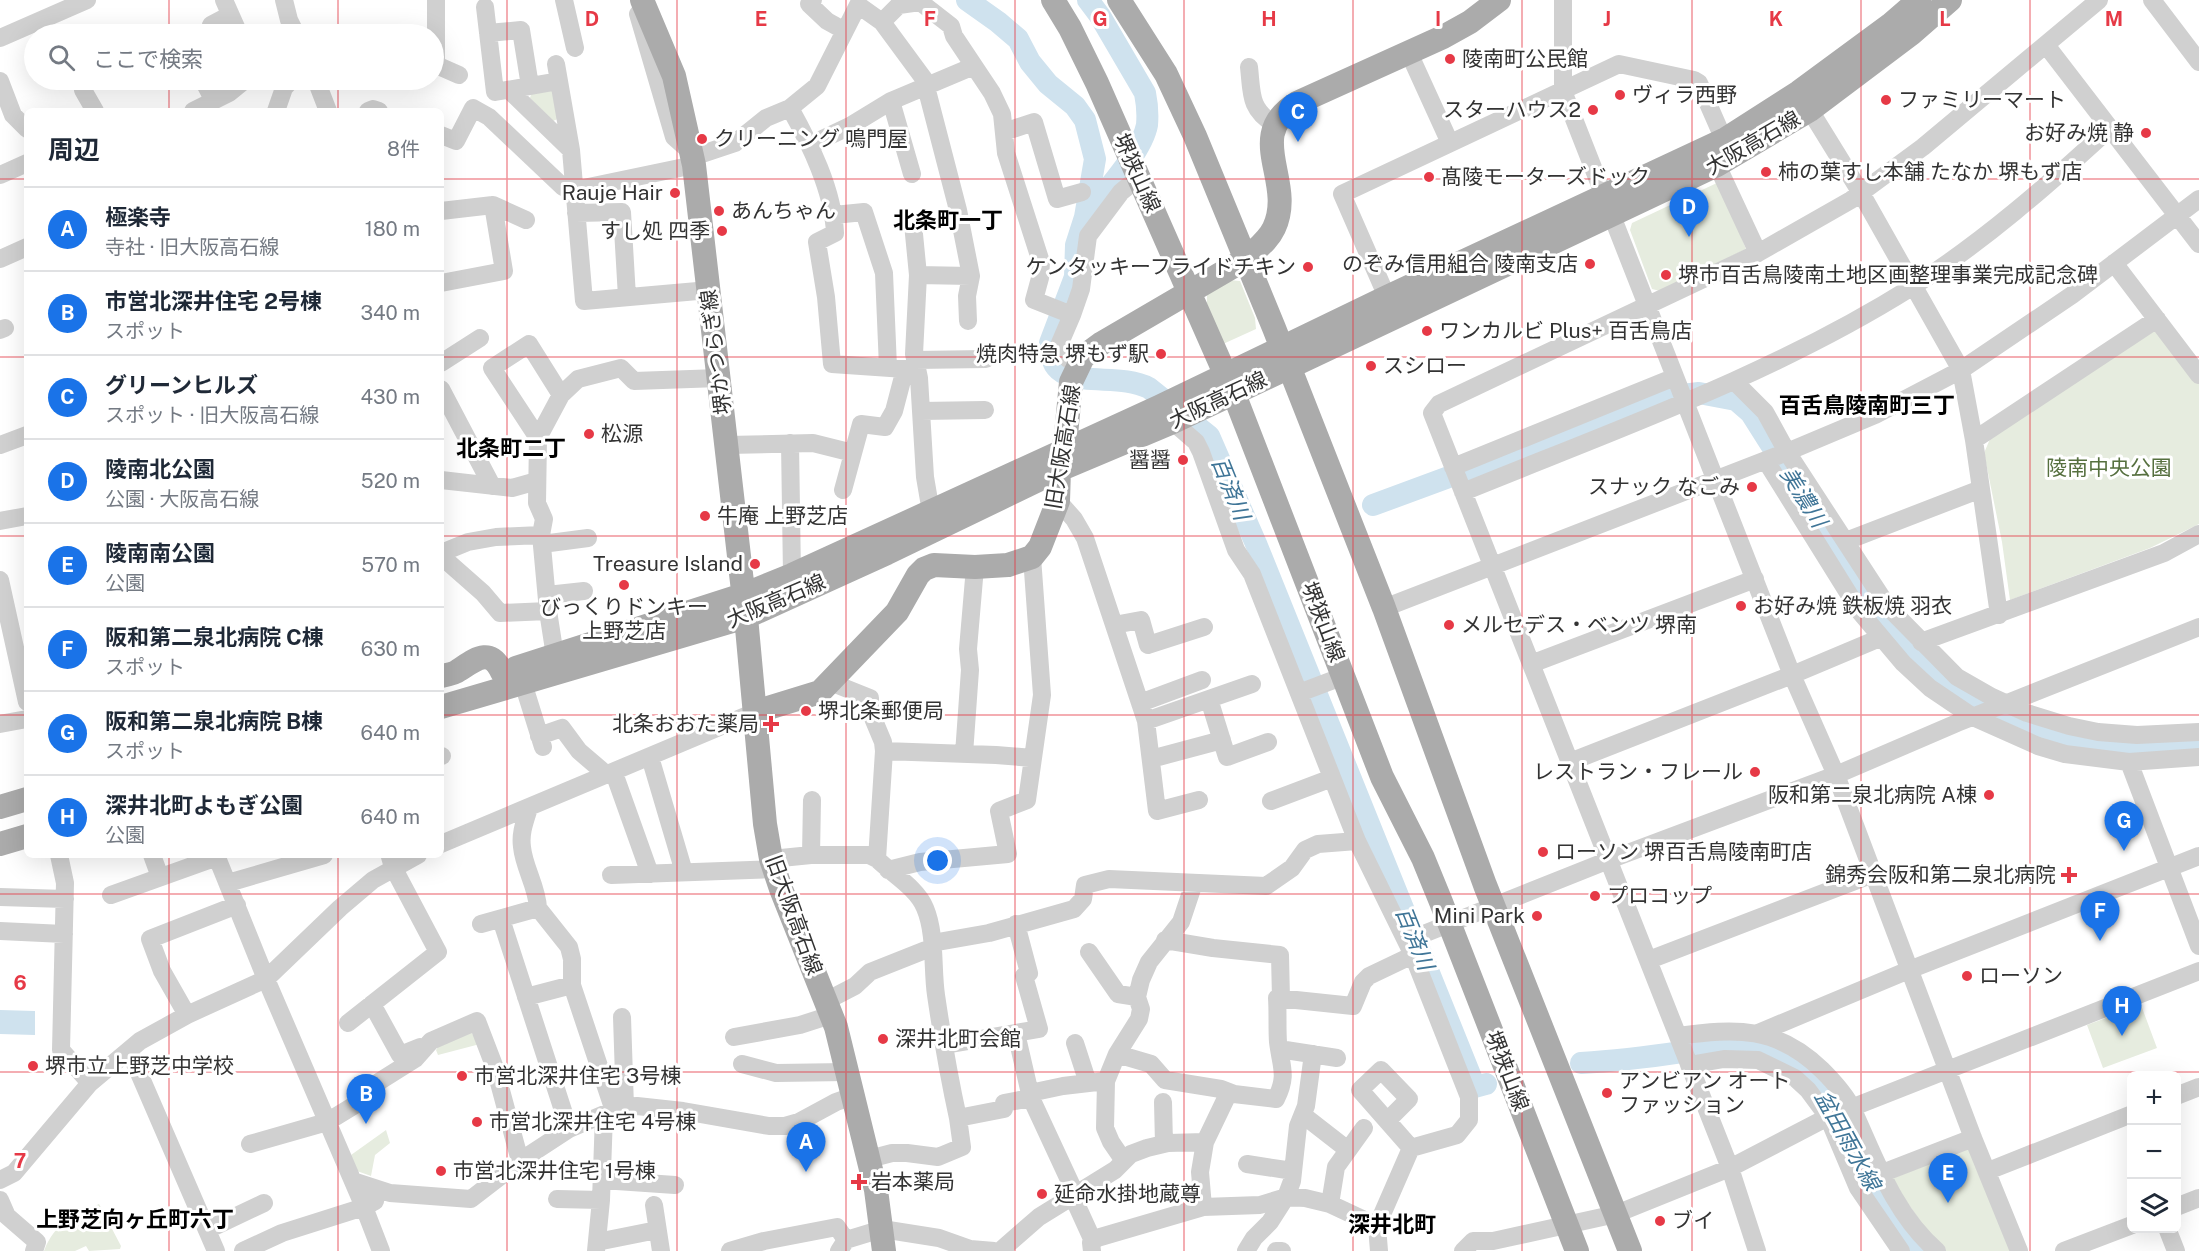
<!DOCTYPE html>
<html lang="ja">
<head>
<meta charset="utf-8">
<style>
  :root { --surface:#fff; --page:#f2f2f3; --text:#1f2937; --muted:#747a83; --line:#e0e1e3; --accent:#1a73e8 }
  body { margin:0; font-family:"Public Sans","Noto Sans JP",sans-serif; background:var(--page); color:var(--text) }
  .controls { position:absolute; right:18px; bottom:18px; display:grid; overflow:hidden; border-radius:9px; box-shadow:0 6px 24px #0002 }
  .controls button { width:54px; height:54px; display:grid; place-items:center; padding:0; border:0; border-bottom:2px solid var(--line); background:var(--surface); color:var(--text); font:30px sans-serif }
  .you { position:absolute; left:938px; top:861px; width:21px; height:21px; margin:-15px; border:4px solid #fff; border-radius:50%; background:#1a73e8; box-shadow:0 0 0 9px #1a73e833 }
  .badge { display:grid; place-items:center; width:39px; height:39px; border-radius:50%; background:var(--accent); color:#fff; font-size:20px; font-weight:700 }
  .pin { position:absolute; translate:-50% -50px; filter:drop-shadow(0 2px 3px #0008) }
  .pin::after { content:''; position:absolute; top:32px; width:21px; height:18px; background:inherit; clip-path:polygon(0 0,100% 0,50% 100%) }
  .list { margin:0; padding:0; list-style:none }
  h2 { display:flex; justify-content:space-between; align-items:center; height:78px; margin:0; padding:0 24px; font-size:26px }
  h2 small { font-size:20px; font-weight:400; color:var(--muted) }
  .list li { display:grid; grid-template-columns:39px 1fr auto; gap:18px; align-items:center; box-sizing:border-box; height:84px; padding:0 24px; border-top:2px solid var(--line) }
  .list b { display:block; font-size:22px; white-space:nowrap }
  .list p { margin:0; font-size:20px; white-space:nowrap; color:var(--muted) }
  .list em { font-size:20px; font-style:normal; color:var(--muted) }
  .icon { flex:none; width:33px; height:33px; fill:none; stroke:currentColor; stroke-width:2; stroke-linecap:round; stroke-linejoin:round }
  .map { position:relative; flex:none; width:2199px; height:1251px; overflow:hidden }
  .search { position:absolute; background:var(--surface); box-shadow:0 6px 24px #0002; left:24px; top:24px; width:420px; height:66px; display:flex; align-items:center; gap:15px; box-sizing:border-box; padding:0 21px; border-radius:33px; color:var(--muted); font-size:22px }
  .panel { position:absolute; background:var(--surface); box-shadow:0 6px 24px #0002; left:24px; top:108px; width:420px; height:750px; border-radius:9px }
  .map>svg:first-child { display:block }
</style>
</head>
<body>
<div class="map">
<svg width="2199" height="1251" viewBox="0 0 2199 1251">
  <rect width="100%" height="100%" fill="#fff"/>
  <path fill="#e6ecdf" d="M532 91H554L560 118 553 121 530 98Z
    M1719 182 1746 249 1660 291 1652 289 1630 230 1632 223Z
    M1229 280 1240 281 1255 318 1256 329 1223 344 1207 304V294Z
    M2156 328 2199 383V524L2150 548 2010 600 2002 542 1984 453 1990 439Z
    M2141 1005 2157 1048 2103 1068 2087 1025Z
    M470 1031 480 1044 438 1055 436 1050 440 1044Z
    M386 1130 390 1143 375 1155 371 1176 357 1171 351 1155Z
    M1969 1148 2010 1251H1946L1932 1238 1891 1179Z
    M99 1204 121 1246 120 1249 89 1251 86 1246 75 1251H44C55 1222 73 1217 99 1204Z"/>
  <path fill="#cfe2ee" d="M0 1010 35 1011V1035L0 1034Z"/>
  <g fill="none" stroke-linecap="round" stroke-linejoin="round">
    <path stroke="#cfe2ee" stroke-width="22" d="M967 0 998 22 1018 39 1030 62 1048 84 1075 106 1085 120 1095 159 1085 217 1076 245 1075 277 1050 343C1050 355 1053 369 1066 374 1090 384 1123 375 1149 388L1209 436 1257 546 1475 1087 1486 1084
      M1088 214C1105 191 1142 152 1147 125 1148 114 1147 103 1145 93L1100 16 1088 0
      M1373 505 1665 397 1699 393 1736 400 1751 413 1856 579 1894 632 1941 678 1972 700 2021 726 2061 740 2141 749 2199 744
      M1581 1063C1615 1061 1648 1057 1682 1052 1706 1049 1735 1042 1759 1048 1799 1056 1832 1093 1847 1129 1866 1172 1883 1218 1918 1251"/>
    <path stroke="#d0d0d0" stroke-width="18" d="M224 0 239 34
      M284 0 289 20 296 34
      M564 0 575 48
      M813 0 809 4 827 21 845 31
      M1563 0V91L1792 675 1836 775 1973 1138 2019 1251
      M2152 0 2199 62
      M485 7 495 92 559 81
      M638 14 674 137 692 153
      M882 22 899 5 920 2 951 26 954 36 992 93 1002 114 1006 153 1041 262 1040 278 1034 300 1072 315
      M211 25 230 15
      M488 33 521 30 530 86
      M0 38 87 0
      M2046 45 2199 244
      M1409 53 1450 143
      M434 64 459 75
      M556 64 571 150 584 301 709 290
      M436 65V0
      M1249 67C1252 93 1249 109 1274 124
      M91 80 86 81 83 90 95 111
      M203 80 214 101
      M316 80 328 111
      M0 81 13 115 27 129
      M509 90 571 150
      M1803 99 1861 193 1961 370 1974 440 1999 615
      M891 101 912 174
      M790 108C810 144 833 190 835 233L817 242 826 297 832 364 905 369 894 411 885 427 861 424 843 490
      M193 111 229 93 245 80
      M276 111 284 88 291 80
      M368 111 373 109 379 111
      M1004 132 1034 122 1057 199 1082 192
      M441 135 456 141 473 108 489 117 563 187 574 190 694 165
      M810 145 850 126 891 101 974 66
      M693 157 735 143 766 118 790 108 817 86 858 5 882 22 924 79 958 210 971 276 918 275 914 354 919 378 925 477 931 512
      M1717 165 1758 253
      M0 175 27 163
      M441 211 493 205 526 220
      M576 213 622 212 627 297
      M834 215 864 212 884 273 888 367
      M913 224 918 275
      M0 259 27 247
      M2114 263 2199 375
      M441 283 504 271 493 205
      M1387 297 1342 194 1619 64 1694 80 1699 83 1724 140
      M968 321 967 296 971 276
      M0 330 5 328
      M915 360 986 359
      M441 363 480 338
      M1078 363 1068 359 1062 352 1060 343 1072 315 1081 289 1088 236 1121 192 1138 178
      M1734 381 1765 412 1787 452 1888 607 1957 677 1992 697 2027 713 2069 726 2098 732 2137 735 2199 732
      M441 389 492 486
      M921 411 985 410
      M1173 422 1196 442 1201 452 1236 550 1252 574 1357 841
      M538 438 492 368 529 344 561 395
      M1974 440 2157 319
      M790 443 792 575
      M0 445 27 435
      M727 445 813 443 853 453
      M1766 461 1860 612 1903 663 1930 688 1973 717 2038 746 2065 754 2129 762 2199 946
      M1453 467 1675 377
      M441 480 512 488 537 481
      M1463 492C1615 430 1772 375 1912 287 1983 242 2048 185 2110 128
      M1058 501 1074 519 1085 538 1146 721 1157 811 1199 800
      M0 521 27 516
      M1846 541 1981 489
      M542 544 588 538
      M441 553 468 542 496 537 541 535
      M441 556 483 593 500 613 548 611 555 656
      M0 580 27 702
      M547 595 584 591
      M1384 608 1787 452 1875 415 1961 370 2072 295 2199 199
      M548 611 541 535 544 519 537 503 538 438 561 395 578 379 621 368 634 381 719 378
      M1114 625 1141 620 1148 645 1204 627
      M1921 642 2164 553 2199 534
      M1531 664 1755 579
      M830 682 870 698V711L883 742 884 751 877 859
      M523 683 543 747
      M1299 693 1344 676
      M1209 699 1227 757 1268 742
      M1140 703 1202 680
      M1146 721 1252 684
      M0 724 27 719
      M539 736 562 728 579 751 607 775
      M884 751 996 755 1033 758
      M964 754 970 670 968 649 975 567
      M441 756H442
      M650 757 684 872
      M1151 759 1222 740
      M1570 762 1792 675 1880 638
      M2129 762 2199 757
      M614 773 650 874
      M1271 801 1332 778
      M529 808C525 821 520 833 522 847 524 868 537 886 538 908
      M441 844 755 712
      M59 855 65 883 61 1050 90 1083
      M152 855 160 877
      M216 855 266 979 364 1207 381 1251
      M811 855 812 800
      M771 859 811 855H869L877 859C892 874 917 888 925 908 936 934 932 968 936 995 942 1036 949 1077 958 1118L1004 1109V1103L1031 1098
      M888 870 920 862 1008 854 999 811 1027 800 1042 695 1032 557
      M611 875 775 869
      M228 883 324 855
      M111 895 217 857
      M0 897 65 899
      M501 919 569 1129
      M481 924 538 908 569 947 572 959V985L614 1111
      M0 931 64 934
      M1165 940 1213 948 1280 955 1281 999
      M1406 941 1609 860 1836 775 1957 723 2199 627
      M932 943 989 933 1074 909 1083 899 1085 885 1109 879 1266 886 1292 868 1305 850 1318 844 1357 841 1413 955 1469 1097V1120L1457 1135 1411 1148 1377 1226 1379 1251
      M1089 952 1118 994 1137 997
      M1649 960 1873 874
      M526 997 572 985
      M826 1001 855 986 870 972 933 947
      M372 1004 400 1055 420 1047
      M187 1015 162 971 150 939 237 905
      M622 1017 625 1107
      M348 1023 438 952 393 867 390 857
      M1016 1033 1031 1098 1076 1195
      M1758 1033 1909 970 2199 856
      M1678 1036C1736 1028 1777 1026 1822 1070 1834 1082 1846 1095 1853 1110 1876 1160 1894 1214 1937 1251
      M734 1037 800 1025 831 1015
      M1075 1043 1088 1083
      M945 1045 1039 1029 1024 976 1029 973 1016 924
      M1279 1049 1337 1058
      M129 1050 216 1251
      M1117 1054 1151 1064 1165 1080 1221 1089 1234 1094 1276 1099C1288 1075 1281 1067 1278 1042 1277 1028 1278 1013 1277 998L1353 1006 1363 982 1369 976 1413 955
      M742 1064 776 1073 847 1072
      M1689 1065 1724 1059 1758 1060 1795 1078 1808 1090 1828 1117 1858 1188 1901 1251
      M1030 1093 1063 1086 1106 1081
      M2176 1096 2199 1087
      M1163 1102 1164 1144
      M1303 1115 1348 1150
      M1387 1121 1409 1099 1381 1070 1360 1090 1411 1148
      M250 1144 327 1122 363 1100 380 1081 415 1059 431 1041 477 1021 495 1068 520 1161
      M869 1159 892 1153H907L938 1157 962 1147 958 1118
      M1124 1161 1111 1142 1105 1128 1106 1081 1117 1054 1139 1019 1141 1009 1137 997 1141 980 1149 962 1181 922 1194 883
      M1247 1164 1293 1171
      M1988 1171 2132 1114
      M1880 1174 1973 1138
      M0 1180 14 1173 90 1083 140 1041 187 1015 266 979 340 908 373 880 418 855
      M602 1180 675 1185
      M353 1181 390 1193 471 1199 520 1161 569 1129 621 1107 637 1106 683 1111 769 1126H785L799 1122 836 1102 853 1096
      M1073 1197 1093 1241
      M557 1199 601 1200
      M0 1200 7 1216 37 1242 34 1251
      M1330 1204 1336 1167 1364 1128
      M654 1205 661 1251
      M1203 1207 1200 1172 1205 1142 1229 1092
      M2176 1207 2199 1198
      M2167 1228 2176 1251
      M207 1230 264 1203
      M597 1242 657 1230
      M243 1251 282 1233 364 1207 375 1201
      M596 1251 601 1200 604 1115
      M730 1251 764 1241 837 1227 846 1240
      M839 1251 846 1240 882 1229 939 1238 970 1249 994 1251
      M1000 1251 1039 1217 1115 1170 1131 1154 1147 1148 1168 1143 1205 1142
      M1092 1251 1091 1243 1097 1238 1203 1207 1260 1205 1286 1197 1305 1198 1330 1204 1377 1226
      M1246 1251 1254 1238 1270 1222 1286 1197 1292 1181 1298 1126 1306 1106 1313 1054
      M1276 1251H1282
      M1463 1251 1473 1241H1493L1616 1214 1730 1168 1828 1117 2199 971
      M1757 1251 1730 1168 1432 413 1439 404 1758 253 1851 200 1923 147 2099 0
      M2064 1251 2132 1225"/>
    <path stroke="#ababab" stroke-width="24" d="M642 0 674 76 694 165 746 617 765 824 771 859 781 889 836 1027 876 1190 884 1251
      M1053 0 1070 28 1097 83 1234 394 1382 777 1423 858 1441 902 1577 1251
      M1119 0 1166 74 1195 136 1274 328 1384 608 1485 885 1630 1251
      M516 668 743 595 792 575 1159 407 1387 297 1724 140 1799 92 1890 25 1919 0
      M441 676C447 675 454 674 459 670 476 659 490 647 502 672
      M441 707 746 617 887 553 1059 470 1173 422 1717 165 1810 110 1911 34 1950 0
      M755 712 820 692 897 612 918 575 924 569 934 565 975 567 1008 565 1032 557 1040 547 1058 501 1059 470 1066 435 1071 382 1083 357 1102 343 1246 259C1256 249 1268 241 1274 228 1296 181 1243 136 1297 103L1443 37 1470 22 1499 0
      M0 807 27 799
      M0 844 27 836"/>
  </g>
  <path fill="none" stroke="#e63946" stroke-width="1.5" stroke-opacity="0.55" d="M169 0V34M338 0V34M507 0V1251M677 0V1251M846 0V1251M1015 0V1251M1184 0V1251M1353 0V1251M1522 0V1251M1692 0V1251M1861 0V1251M2030 0V1251M169 80V111M338 80V111M0 179H27M441 179H2199M0 357H27M441 357H2199M0 536H27M441 536H2199M0 715H27M441 715H2199M169 855V1251M338 855V1251M0 894H2199M0 1072H2199"/>
  <g fill="#e63946" stroke="#fff" stroke-width="2">
    <circle cx="1450" cy="59" r="6"/>
    <circle cx="1620" cy="95" r="6"/>
    <circle cx="1886" cy="100" r="6"/>
    <circle cx="1593" cy="110" r="6"/>
    <circle cx="2146" cy="133" r="6"/>
    <circle cx="702" cy="139" r="6"/>
    <circle cx="1766" cy="172" r="6"/>
    <circle cx="1429" cy="177" r="6"/>
    <circle cx="675" cy="193" r="6"/>
    <circle cx="719" cy="211" r="6"/>
    <circle cx="722" cy="231" r="6"/>
    <circle cx="1590" cy="264" r="6"/>
    <circle cx="1308" cy="267" r="6"/>
    <circle cx="1666" cy="275" r="6"/>
    <circle cx="1427" cy="331" r="6"/>
    <circle cx="1161" cy="354" r="6"/>
    <circle cx="1371" cy="366" r="6"/>
    <circle cx="589" cy="434" r="6"/>
    <circle cx="1183" cy="460" r="6"/>
    <circle cx="1752" cy="487" r="6"/>
    <circle cx="705" cy="516" r="6"/>
    <circle cx="755" cy="564" r="6"/>
    <circle cx="624" cy="585" r="6"/>
    <circle cx="1741" cy="606" r="6"/>
    <circle cx="1449" cy="625" r="6"/>
    <circle cx="806" cy="711" r="6"/>
    <path d="M768 715h6v6h6v6h-6v6h-6v-6h-6v-6h6z"/>
    <circle cx="1755" cy="772" r="6"/>
    <circle cx="1989" cy="795" r="6"/>
    <circle cx="1543" cy="852" r="6"/>
    <path d="M2066 866h6v6h6v6h-6v6h-6v-6h-6v-6h6z"/>
    <circle cx="1595" cy="896" r="6"/>
    <circle cx="1537" cy="916" r="6"/>
    <circle cx="1967" cy="976" r="6"/>
    <circle cx="883" cy="1039" r="6"/>
    <circle cx="33" cy="1066" r="6"/>
    <circle cx="462" cy="1076" r="6"/>
    <circle cx="1607" cy="1093" r="6"/>
    <circle cx="477" cy="1122" r="6"/>
    <circle cx="441" cy="1171" r="6"/>
    <path d="M856 1173h6v6h6v6h-6v6h-6v-6h-6v-6h6z"/>
    <circle cx="1042" cy="1194" r="6"/>
    <circle cx="1660" cy="1221" r="6"/>
  </g>
  <g text-anchor="middle" stroke-width="6" stroke-linejoin="round" paint-order="stroke">
    <g font-size="21" fill="#333" stroke="#fff" text-anchor="start">
      <text x="1462" y="66">陵南町公民館</text>
      <text x="1632" y="102">ヴィラ西野</text>
      <text x="1898" y="107">ファミリーマート</text>
      <text x="1581" y="117" text-anchor="end">スターハウス2</text>
      <text x="2134" y="140" text-anchor="end">お好み焼 静</text>
      <text x="714" y="146">クリーニング 鳴門屋</text>
      <text x="1778" y="179">柿の葉すし本舗 たなか 堺もず店</text>
      <text x="1441" y="184">髙陵モーターズドック</text>
      <text x="663" y="200" text-anchor="end">Rauje Hair</text>
      <text x="731" y="218">あんちゃん</text>
      <text x="710" y="238" text-anchor="end">すし処 四季</text>
      <text x="1578" y="271" text-anchor="end">のぞみ信用組合 陵南支店</text>
      <text x="1296" y="274" text-anchor="end">ケンタッキーフライドチキン</text>
      <text x="1678" y="282">堺市百舌鳥陵南土地区画整理事業完成記念碑</text>
      <text x="1439" y="338">ワンカルビ Plus+ 百舌鳥店</text>
      <text x="1149" y="361" text-anchor="end">焼肉特急 堺もず駅</text>
      <text x="1383" y="373">スシロー</text>
      <text x="601" y="441">松源</text>
      <text x="1171" y="467" text-anchor="end">醤醤</text>
      <text x="1740" y="494" text-anchor="end">スナック なごみ</text>
      <text x="717" y="523">牛庵 上野芝店</text>
      <text x="743" y="571" text-anchor="end">Treasure Island</text>
      <text x="1753" y="613">お好み焼 鉄板焼 羽衣</text>
      <text x="624" y="614" text-anchor="middle">びっくりドンキー<tspan x="624" dy="24">上野芝店</tspan></text>
      <text x="1461" y="632">メルセデス・ベンツ 堺南</text>
      <text x="818" y="718">堺北条郵便局</text>
      <text x="759" y="731" text-anchor="end">北条おおた薬局</text>
      <text x="1743" y="779" text-anchor="end">レストラン・フレール</text>
      <text x="1977" y="802" text-anchor="end">阪和第二泉北病院 A棟</text>
      <text x="1555" y="859">ローソン 堺百舌鳥陵南町店</text>
      <text x="2056" y="882" text-anchor="end">錦秀会阪和第二泉北病院</text>
      <text x="1607" y="903">プロコップ</text>
      <text x="1525" y="923" text-anchor="end">Mini Park</text>
      <text x="1979" y="983">ローソン</text>
      <text x="895" y="1046">深井北町会館</text>
      <text x="45" y="1073">堺市立上野芝中学校</text>
      <text x="474" y="1083">市営北深井住宅 3号棟</text>
      <text x="1619" y="1088">アンビアン オート<tspan x="1619" dy="24">ファッション</tspan></text>
      <text x="489" y="1129">市営北深井住宅 4号棟</text>
      <text x="453" y="1178">市営北深井住宅 1号棟</text>
      <text x="871" y="1189">岩本薬局</text>
      <text x="1054" y="1201">延命水掛地蔵尊</text>
      <text x="1672" y="1228">ブイ</text>
    </g>
    <g font-size="21" fill="#333" stroke="#fff">
      <text transform="translate(1753 143) rotate(-30)" y="7">大阪高石線</text>
      <text transform="translate(1137 173) rotate(66)" y="7">堺狭山線</text>
      <text transform="translate(716 352) rotate(-97)" y="7">堺かつらぎ線</text>
      <text transform="translate(1218 400) rotate(-25)" y="7">大阪高石線</text>
      <text transform="translate(1063 447) rotate(-81)" y="7">旧大阪高石線</text>
      <text transform="translate(776 601) rotate(-23)" y="7">大阪高石線</text>
      <text transform="translate(1323 622) rotate(69)" y="7">堺狭山線</text>
      <text transform="translate(794 915) rotate(70)" y="7">旧大阪高石線</text>
      <text transform="translate(1507 1071) rotate(69)" y="7">堺狭山線</text>
    </g>
    <g font-size="21" fill="#56703f" stroke="#fff">
      <text x="2109" y="475">陵南中央公園</text>
    </g>
    <g font-size="22" font-weight="bold" fill="#000" stroke="#fff">
      <text x="948" y="228">北条町一丁</text>
      <text x="1867" y="413">百舌鳥陵南町三丁</text>
      <text x="511" y="456">北条町二丁</text>
      <text x="135" y="1227">上野芝向ヶ丘町六丁</text>
      <text x="1392" y="1232">深井北町</text>
    </g>
    <g font-size="22" font-style="italic" fill="#3f7597" stroke="#fff">
      <text transform="translate(1231 488) rotate(68)" y="8">百済川</text>
      <text transform="translate(1804 497) rotate(58)" y="8">美濃川</text>
      <text transform="translate(1415 938) rotate(68)" y="8">百済川</text>
      <text transform="translate(1848 1140) rotate(61)" y="8">盆田雨水線</text>
    </g>
  </g>
  <g font-size="20" text-anchor="middle" font-weight="bold" fill="#e63946" stroke="#fff" stroke-width="6" stroke-linejoin="round" paint-order="stroke">
    <text x="592" y="26">D</text>
    <text x="761" y="26">E</text>
    <text x="930" y="26">F</text>
    <text x="1100" y="26">G</text>
    <text x="1269" y="26">H</text>
    <text x="1438" y="26">I</text>
    <text x="1607" y="26">J</text>
    <text x="1776" y="26">K</text>
    <text x="1945" y="26">L</text>
    <text x="2114" y="26">M</text>
    <text x="20" y="990">6</text>
    <text x="20" y="1168">7</text>
  </g>
</svg>
<div class="controls">
<button>+</button>
<button>−</button>
<button><svg class="icon" aria-label="layers" viewBox="0 0 24 24"><path d="M12 4l9 5-9 5-9-5zM3 14l9 5 9-5"/></svg></button>
</div>
<div class="you"></div>
<div class="pin badge" style="left:806px;top:1172px">A</div>
<div class="pin badge" style="left:366px;top:1124px">B</div>
<div class="pin badge" style="left:1298px;top:142px">C</div>
<div class="pin badge" style="left:1689px;top:237px">D</div>
<div class="pin badge" style="left:1948px;top:1203px">E</div>
<div class="pin badge" style="left:2100px;top:941px">F</div>
<div class="pin badge" style="left:2124px;top:851px">G</div>
<div class="pin badge" style="left:2122px;top:1036px">H</div>
<div class="search"><svg class="icon" aria-label="search" viewBox="0 0 24 24"><circle cx="10" cy="10" r="6"/><path d="M15 15l6 6"/></svg>ここで検索</div>
<section class="panel">
<h2>周辺<small>8件</small></h2>
<ul class="list">
<li><span class="badge">A</span><div><b>極楽寺</b><p>寺社 · 旧大阪高石線</p></div><em>180 m</em></li>
<li><span class="badge">B</span><div><b>市営北深井住宅 2号棟</b><p>スポット</p></div><em>340 m</em></li>
<li><span class="badge">C</span><div><b>グリーンヒルズ</b><p>スポット · 旧大阪高石線</p></div><em>430 m</em></li>
<li><span class="badge">D</span><div><b>陵南北公園</b><p>公園 · 大阪高石線</p></div><em>520 m</em></li>
<li><span class="badge">E</span><div><b>陵南南公園</b><p>公園</p></div><em>570 m</em></li>
<li><span class="badge">F</span><div><b>阪和第二泉北病院 C棟</b><p>スポット</p></div><em>630 m</em></li>
<li><span class="badge">G</span><div><b>阪和第二泉北病院 B棟</b><p>スポット</p></div><em>640 m</em></li>
<li><span class="badge">H</span><div><b>深井北町よもぎ公園</b><p>公園</p></div><em>640 m</em></li>
</ul>
</section>
</div>
</body>
</html>
